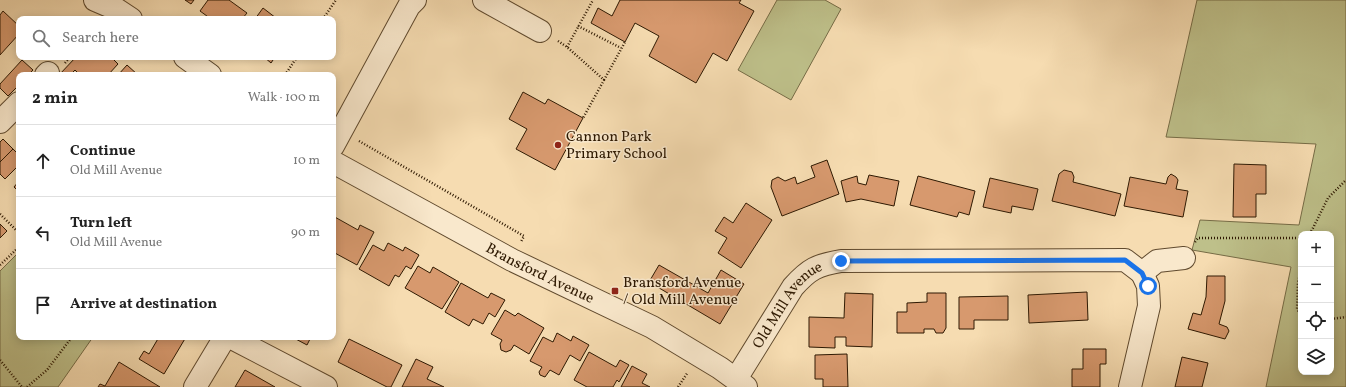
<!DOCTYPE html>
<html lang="en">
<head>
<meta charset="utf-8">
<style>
  :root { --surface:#fff; --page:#f2f2f2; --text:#222; --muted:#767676; --line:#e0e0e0 }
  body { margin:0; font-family:Vollkorn,serif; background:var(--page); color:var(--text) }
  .controls { position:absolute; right:12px; bottom:12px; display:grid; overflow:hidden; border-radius:8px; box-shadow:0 2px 10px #0003 }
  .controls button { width:36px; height:36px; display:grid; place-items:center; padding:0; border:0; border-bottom:1px solid var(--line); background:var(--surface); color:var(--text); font:20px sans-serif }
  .stop { position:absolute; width:12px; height:12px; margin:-9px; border:3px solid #1a73e8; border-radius:50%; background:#fff }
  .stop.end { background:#1a73e8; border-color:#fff; box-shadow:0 1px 4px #0008 }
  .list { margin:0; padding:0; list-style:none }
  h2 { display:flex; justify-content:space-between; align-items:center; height:52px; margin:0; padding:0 16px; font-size:17px }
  h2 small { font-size:13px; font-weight:400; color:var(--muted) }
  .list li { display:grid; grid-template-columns:26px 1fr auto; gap:12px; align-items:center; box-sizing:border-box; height:72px; padding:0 16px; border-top:1px solid var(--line) }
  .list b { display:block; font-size:15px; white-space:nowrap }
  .list p { margin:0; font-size:13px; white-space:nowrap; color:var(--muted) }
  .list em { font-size:13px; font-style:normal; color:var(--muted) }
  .icon { flex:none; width:22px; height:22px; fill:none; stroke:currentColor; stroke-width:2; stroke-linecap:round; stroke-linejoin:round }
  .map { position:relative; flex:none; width:1346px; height:387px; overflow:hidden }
  .search { position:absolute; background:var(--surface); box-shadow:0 2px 10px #0003; left:16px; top:16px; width:320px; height:44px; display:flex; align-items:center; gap:10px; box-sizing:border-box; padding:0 14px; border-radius:8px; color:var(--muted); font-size:15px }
  .panel { position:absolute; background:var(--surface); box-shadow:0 2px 10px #0003; left:16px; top:72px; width:320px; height:268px; border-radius:8px }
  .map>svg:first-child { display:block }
</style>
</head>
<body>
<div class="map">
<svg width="1346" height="387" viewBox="0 0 1346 387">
  <rect width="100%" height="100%" fill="#f6dcb1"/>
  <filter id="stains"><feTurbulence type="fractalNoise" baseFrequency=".005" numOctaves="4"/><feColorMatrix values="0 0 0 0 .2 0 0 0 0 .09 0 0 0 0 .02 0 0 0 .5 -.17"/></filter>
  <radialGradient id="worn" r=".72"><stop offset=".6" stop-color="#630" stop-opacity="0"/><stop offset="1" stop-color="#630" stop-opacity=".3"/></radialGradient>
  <path fill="#bec08a" stroke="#766c46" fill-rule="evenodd" d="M777 0H825L841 9 791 100 738 70Z
    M1197 0H1346V387H1266L1291 267 1192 250 1200 220 1299 225 1316 144 1166 137 1170 120ZM1301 234H1331V372H1301Z
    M19 252V337H93L58 387H0V271Z"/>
  <path fill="#d7996e" stroke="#2e1902" d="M185 0H194L191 4Z
    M208 0H229L247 13 242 19H211L200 11Z
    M620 0H741L739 3 754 11 727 61 713 53 696 83 649 56 659 36 635 23 625 42 591 23 598 8 612 16Z
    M263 8 276 18 275 19H255Z
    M3 11 19 26V34L0 55V15Z
    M76 57H111L118 64 108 75H90L87 73 85 75H80L75 70 70 75H59Z
    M264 57H275L271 63Z
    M22 60 33 70 28 75H19V85L8 96 0 88V84Z
    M127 65 138 75H118Z
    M523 92 545 104 548 99 583 118 555 170 516 149 527 129 509 119Z
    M3 139 13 149 0 162V142Z
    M13 149 19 155V165L5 179 0 174V162Z
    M827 160 839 194 782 216 771 187 772 180 778 177 785 181 795 177 797 184 815 177 811 166Z
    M1234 164 1266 165V194H1256V217H1233Z
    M1064 170 1072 172 1074 177 1073 182 1121 194 1115 216 1052 201 1059 174Z
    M1171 174 1176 177 1178 180 1176 189 1188 191 1183 217 1124 206 1130 177 1166 184 1168 177Z
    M869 175 899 181 894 206 861 199 846 202 841 181 857 176 858 183 866 185Z
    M918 176 975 191 969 215 959 212 957 217 910 205Z
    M990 178 1038 189 1033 210 1012 206 1011 213 983 207Z
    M19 181V192L14 187Z
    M746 203 772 220 741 268 718 253 727 238 715 231 724 217 733 223Z
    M333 216 358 230 360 225 374 232 357 265 333 252Z
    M0 224 7 231 0 238Z
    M388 243 403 251 405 247 419 255 411 269 406 266 399 277 395 275 389 286 359 269 373 245 384 251Z
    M659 265 708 293 721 270 744 284 720 324 649 282Z
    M418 266 430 273 433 267 459 282 442 309 405 288Z
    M1207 276H1225V301L1219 324 1227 327 1229 331 1225 339 1188 329 1193 313 1201 315 1206 297Z
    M461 283 488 298 491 293 505 300 495 317 489 313 483 324 473 319 469 326 445 312Z
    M1087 292 1088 320 1029 323 1028 295Z
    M845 293 873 294 872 347 846 346V337H835V348L809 347V317L844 318Z
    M927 293H946V328L943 333H936L934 329H924V333H897V312H907V303L927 302Z
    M1008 296V320H974V329H959V297Z
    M505 310 515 316 518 313 544 328 529 354 514 345 511 350 506 352 501 350 500 344 502 340 491 334Z
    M557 333 571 341 573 336 589 345 580 361 570 355 559 375 550 370 545 377 540 375 539 372 542 367 530 361 543 337 553 342Z
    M159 337H186L164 374 139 359 144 351 149 354Z
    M292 337H311L307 345Z
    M349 339 402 365 391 387H387L338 362Z
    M1083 349H1106V364H1100V387H1072V369H1083Z
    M589 352 616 367 620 360 629 365 619 382 617 380 613 387H587L574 380Z
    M847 354 848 387H823V379H815V355Z
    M1182 357 1208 363 1202 387H1175Z
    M416 359 433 367 427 379 444 387H402Z
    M119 362 160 387H98L100 384 105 386Z
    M632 366 647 374 642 383 650 387H621Z
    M245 370 275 387H235Z"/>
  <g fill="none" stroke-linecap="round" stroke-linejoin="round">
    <defs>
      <g id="minor">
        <path d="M95 0 116 9 131 19"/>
        <path d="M484 0 540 31"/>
        <path d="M185 57 210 75"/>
        <path d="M46 75 48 73"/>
        <path d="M0 122 19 103"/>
        <path d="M333 146 409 6 415 0"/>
        <path id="s1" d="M333 162 512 260 652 327 720 368 746 387"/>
        <path d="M230 337 326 387"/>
        <path id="s2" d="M736 379 793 287C809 269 817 265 841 261L1125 260 1142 273 1157 261 1184 258"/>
        <path d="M195 387 225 337"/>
        <path d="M1130 387 1149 306 1148 286 1142 273"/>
      </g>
    </defs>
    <use href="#minor" stroke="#604a2e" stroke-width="24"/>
    <path stroke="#2e1902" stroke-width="2.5" stroke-dasharray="1 2" stroke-linecap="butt" d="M323 19 336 0
      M578 26 621 48
      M558 41 567 47 604 80 583 118
      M567 47 593 0
      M65 63 70 57
      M285 75 297 57
      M604 80 625 42
      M359 141 524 236 521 242
      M0 214 19 233
      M1310 234 1328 198 1346 180
      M1195 242 1198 238H1301
      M0 265 19 247
      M1301 269 1298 283 1297 310 1301 312
      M1331 319 1346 317
      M0 360 22 387
      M27 387 47 370 72 337
      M678 387 688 372"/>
    <use href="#minor" stroke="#f9e8cc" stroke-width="22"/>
  </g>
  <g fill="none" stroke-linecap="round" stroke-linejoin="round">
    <path stroke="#1a73e8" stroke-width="5" d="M841 261 1125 260 1142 273 1148 286"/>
  </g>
  <g fill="#8f2418" stroke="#f9e8cc" stroke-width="1.5">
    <circle cx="558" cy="145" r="4"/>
    <rect x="611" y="287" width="8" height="8" rx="2"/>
  </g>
  <g text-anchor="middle" stroke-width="3" stroke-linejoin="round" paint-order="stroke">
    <g font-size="15" fill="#2e1902" stroke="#f9e8cc" text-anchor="start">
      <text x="566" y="141">Cannon Park<tspan x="566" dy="17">Primary School</tspan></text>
      <text x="623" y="287">Bransford Avenue<tspan x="623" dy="17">/ Old Mill Avenue</tspan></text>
    </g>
    <g font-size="15" fill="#2e1902" stroke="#f9e8cc">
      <text dy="5" stroke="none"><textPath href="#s1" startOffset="235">Bransford Avenue</textPath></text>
      <text dy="5" stroke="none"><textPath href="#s2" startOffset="91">Old Mill Avenue</textPath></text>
    </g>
  </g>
  <rect width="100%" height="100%" filter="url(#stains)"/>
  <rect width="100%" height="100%" fill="url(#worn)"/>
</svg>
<div class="controls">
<button>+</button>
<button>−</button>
<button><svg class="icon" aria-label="locate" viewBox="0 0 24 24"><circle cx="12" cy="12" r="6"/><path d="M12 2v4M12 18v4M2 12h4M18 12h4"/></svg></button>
<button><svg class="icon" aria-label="layers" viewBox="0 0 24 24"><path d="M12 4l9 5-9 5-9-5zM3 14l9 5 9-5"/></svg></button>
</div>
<div class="stop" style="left:1148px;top:286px"></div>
<div class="stop end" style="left:841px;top:261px"></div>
<div class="search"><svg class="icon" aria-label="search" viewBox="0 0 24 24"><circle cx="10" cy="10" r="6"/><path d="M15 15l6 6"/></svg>Search here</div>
<section class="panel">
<h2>2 min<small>Walk · 100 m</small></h2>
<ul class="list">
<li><svg class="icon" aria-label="ahead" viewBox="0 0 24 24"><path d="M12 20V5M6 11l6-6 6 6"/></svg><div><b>Continue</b><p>Old Mill Avenue</p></div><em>10 m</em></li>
<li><svg class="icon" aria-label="left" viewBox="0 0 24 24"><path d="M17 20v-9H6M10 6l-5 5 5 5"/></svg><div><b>Turn left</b><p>Old Mill Avenue</p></div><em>90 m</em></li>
<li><svg class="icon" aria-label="arrive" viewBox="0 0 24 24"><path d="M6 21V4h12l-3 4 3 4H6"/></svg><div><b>Arrive at destination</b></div></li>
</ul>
</section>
</div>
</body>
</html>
